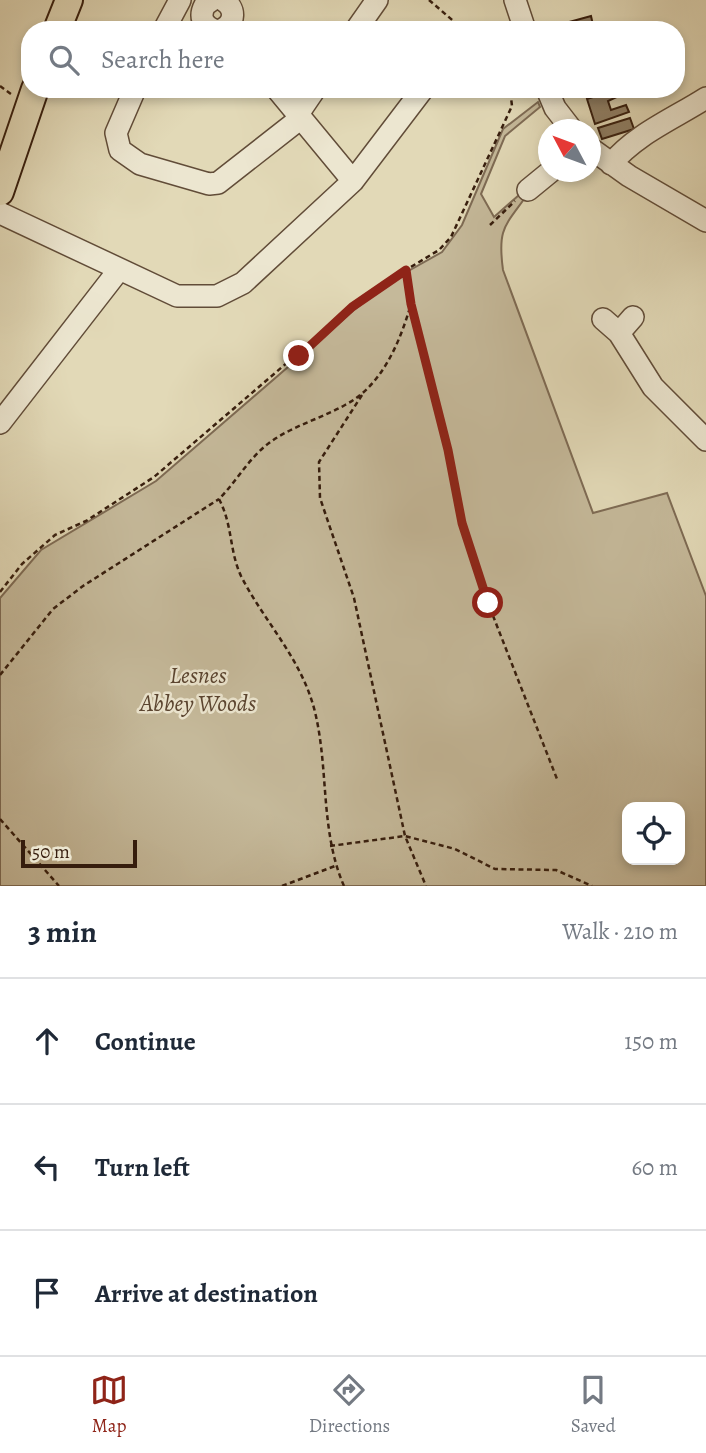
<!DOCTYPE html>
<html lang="en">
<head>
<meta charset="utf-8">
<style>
  :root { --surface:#fff; --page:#f2f2f3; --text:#1f2937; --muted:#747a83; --line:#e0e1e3; --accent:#8f2418 }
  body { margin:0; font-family:Alegreya,serif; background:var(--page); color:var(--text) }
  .controls { position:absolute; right:21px; bottom:21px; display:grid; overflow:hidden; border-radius:14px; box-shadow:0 4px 10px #0003 }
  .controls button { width:63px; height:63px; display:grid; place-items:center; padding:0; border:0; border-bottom:2px solid var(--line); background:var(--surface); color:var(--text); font:35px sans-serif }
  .compass { position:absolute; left:538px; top:119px; width:63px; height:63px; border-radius:50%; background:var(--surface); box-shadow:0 4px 10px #0003; rotate:311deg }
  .scale { position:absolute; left:21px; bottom:18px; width:116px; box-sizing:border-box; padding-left:7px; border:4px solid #361d0d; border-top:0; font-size:19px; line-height:24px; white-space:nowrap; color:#361d0d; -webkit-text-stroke:5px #ece6d0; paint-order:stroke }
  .stop { position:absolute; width:21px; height:21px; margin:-16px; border:5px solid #8f2418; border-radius:50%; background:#fff }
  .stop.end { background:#8f2418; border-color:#fff; box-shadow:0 2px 7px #0008 }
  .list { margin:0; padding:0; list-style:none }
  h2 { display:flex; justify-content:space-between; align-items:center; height:91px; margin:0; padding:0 28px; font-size:30px }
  h2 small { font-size:23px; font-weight:400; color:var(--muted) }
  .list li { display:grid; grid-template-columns:46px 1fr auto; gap:21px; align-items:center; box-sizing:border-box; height:126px; padding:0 28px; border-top:2px solid var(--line) }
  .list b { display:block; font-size:26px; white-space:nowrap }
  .list em { font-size:23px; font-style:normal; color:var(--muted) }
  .icon { flex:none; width:38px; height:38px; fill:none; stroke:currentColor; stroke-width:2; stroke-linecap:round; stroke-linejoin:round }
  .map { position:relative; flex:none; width:706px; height:886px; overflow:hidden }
  .search { position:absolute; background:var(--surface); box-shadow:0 4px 10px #0003; left:21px; right:21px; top:21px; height:77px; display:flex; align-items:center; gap:18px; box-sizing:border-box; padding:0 24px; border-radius:28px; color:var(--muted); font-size:26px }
  .sheet { height:469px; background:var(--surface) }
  nav { display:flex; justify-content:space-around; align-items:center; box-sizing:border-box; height:98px; border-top:2px solid var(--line); background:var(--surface); font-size:19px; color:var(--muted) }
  nav a { display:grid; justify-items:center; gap:4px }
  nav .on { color:var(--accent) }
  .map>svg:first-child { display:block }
</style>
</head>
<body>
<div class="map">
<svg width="706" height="886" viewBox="0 0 706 886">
  <rect width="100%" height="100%" fill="#e2d9b7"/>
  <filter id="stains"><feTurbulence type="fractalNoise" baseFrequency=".00286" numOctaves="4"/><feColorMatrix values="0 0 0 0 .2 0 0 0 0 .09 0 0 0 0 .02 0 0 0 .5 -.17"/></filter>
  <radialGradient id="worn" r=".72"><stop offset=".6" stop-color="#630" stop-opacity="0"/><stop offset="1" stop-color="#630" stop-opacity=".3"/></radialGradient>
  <path fill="#c5b99a" stroke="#7e6b54" stroke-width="2" fill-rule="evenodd" d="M538 102 540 107 505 136 481 194 494 217 527 188 529 192C506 226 497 226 503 270L593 513 667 493 706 596V886H0V598L41 550 156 481 354 310 387 283 442 252 462 225 503 129ZM627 807H680V860H627Z"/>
  <path fill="#8f7f65" stroke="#361d0d" stroke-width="2" d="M591 16 593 25 582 30H564L562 24Z
    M617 89 619 96 608 101 611 110 626 105 629 112 595 124 587 99Z
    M630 118 634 129 602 139 598 128Z"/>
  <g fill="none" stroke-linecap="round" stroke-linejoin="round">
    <defs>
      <path id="minor" d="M212 0 205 5C199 16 202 25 214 30
        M515 0 525 30
        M164 30 180 0
        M221 30C236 23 236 8 223 0
        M356 30 377 0
        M135 89 116 133 120 150 140 164 209 184 218 183 301 118
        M277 89 353 181
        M547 89 555 108 572 130
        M298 114 315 89
        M590 148 629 176 706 221
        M611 164C636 134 673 119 706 98
        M528 190 550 172
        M0 213 177 296H217L243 283 353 181 423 89
        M603 319 619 333 653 387 706 440
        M619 333 633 317
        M0 423 118 271"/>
      <path id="major" d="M57 30 69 0
        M0 192 35 89"/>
    </defs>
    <use href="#minor" stroke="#614c38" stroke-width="24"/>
    <use href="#major" stroke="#361d0d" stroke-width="30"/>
    <path stroke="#361d0d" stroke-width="2.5" stroke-dasharray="5 3.5" stroke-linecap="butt" d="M429 0 458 25V30
      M0 86 11 94
      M490 225 515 201
      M406 270 411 304 448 450 462 523 488 603 557 779
      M362 395 319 462 320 498 354 598 405 836 426 886
      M0 592 22 564 55 535 86 521 154 477 352 307 386 282 439 250 451 237 512 106 510 89
      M0 675 53 609 83 586 219 499
      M0 819 59 886
      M330 846 405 836 455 849 495 869 556 870 592 886
      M282 886 335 866
      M344 886C320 831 329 770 315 712 302 659 265 623 241 576 229 550 233 526 219 499 237 481 248 459 269 443 292 426 320 419 345 405 382 386 400 342 411 304"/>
    <use href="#minor" stroke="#ece6d0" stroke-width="21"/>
    <use href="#major" stroke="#e2d9b7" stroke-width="26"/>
  </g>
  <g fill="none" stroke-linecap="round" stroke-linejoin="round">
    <path stroke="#8f2418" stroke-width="9" d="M299 356 352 307 406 270 411 304 448 450 462 523 488 603"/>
  </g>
  <g text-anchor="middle" stroke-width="5" stroke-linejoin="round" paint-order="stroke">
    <g font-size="24" font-style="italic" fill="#5a4430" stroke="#ece6d0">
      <text x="198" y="683">Lesnes<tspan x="198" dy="28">Abbey Woods</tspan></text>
    </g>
  </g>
  <rect width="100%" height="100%" filter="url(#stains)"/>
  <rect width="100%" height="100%" fill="url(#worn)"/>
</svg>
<div class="controls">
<button><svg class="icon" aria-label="locate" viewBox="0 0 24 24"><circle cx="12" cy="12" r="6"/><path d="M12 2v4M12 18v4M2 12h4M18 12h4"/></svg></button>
</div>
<svg class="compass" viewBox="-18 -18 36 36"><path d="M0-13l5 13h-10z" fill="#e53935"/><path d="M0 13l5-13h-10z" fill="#747a83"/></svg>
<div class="scale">50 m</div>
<div class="stop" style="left:488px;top:603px"></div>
<div class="stop end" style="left:299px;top:356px"></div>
<div class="search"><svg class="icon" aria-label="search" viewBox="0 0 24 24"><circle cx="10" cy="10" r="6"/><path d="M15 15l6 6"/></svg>Search here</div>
</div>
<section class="sheet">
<h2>3 min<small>Walk · 210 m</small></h2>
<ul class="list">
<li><svg class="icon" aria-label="ahead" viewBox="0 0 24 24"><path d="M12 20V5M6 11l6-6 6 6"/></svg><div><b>Continue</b></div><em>150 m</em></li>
<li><svg class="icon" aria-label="left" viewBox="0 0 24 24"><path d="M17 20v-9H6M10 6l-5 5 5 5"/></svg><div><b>Turn left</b></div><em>60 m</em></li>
<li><svg class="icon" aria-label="arrive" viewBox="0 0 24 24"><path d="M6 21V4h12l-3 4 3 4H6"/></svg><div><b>Arrive at destination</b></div></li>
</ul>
</section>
<nav>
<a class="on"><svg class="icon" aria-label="map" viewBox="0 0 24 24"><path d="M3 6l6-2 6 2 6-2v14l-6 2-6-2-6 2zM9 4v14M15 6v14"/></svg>Map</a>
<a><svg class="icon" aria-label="directions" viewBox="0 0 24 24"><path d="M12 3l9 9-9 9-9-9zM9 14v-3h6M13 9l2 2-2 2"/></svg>Directions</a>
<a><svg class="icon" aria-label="saved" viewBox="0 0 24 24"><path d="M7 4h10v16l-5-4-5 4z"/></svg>Saved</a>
</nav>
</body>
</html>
